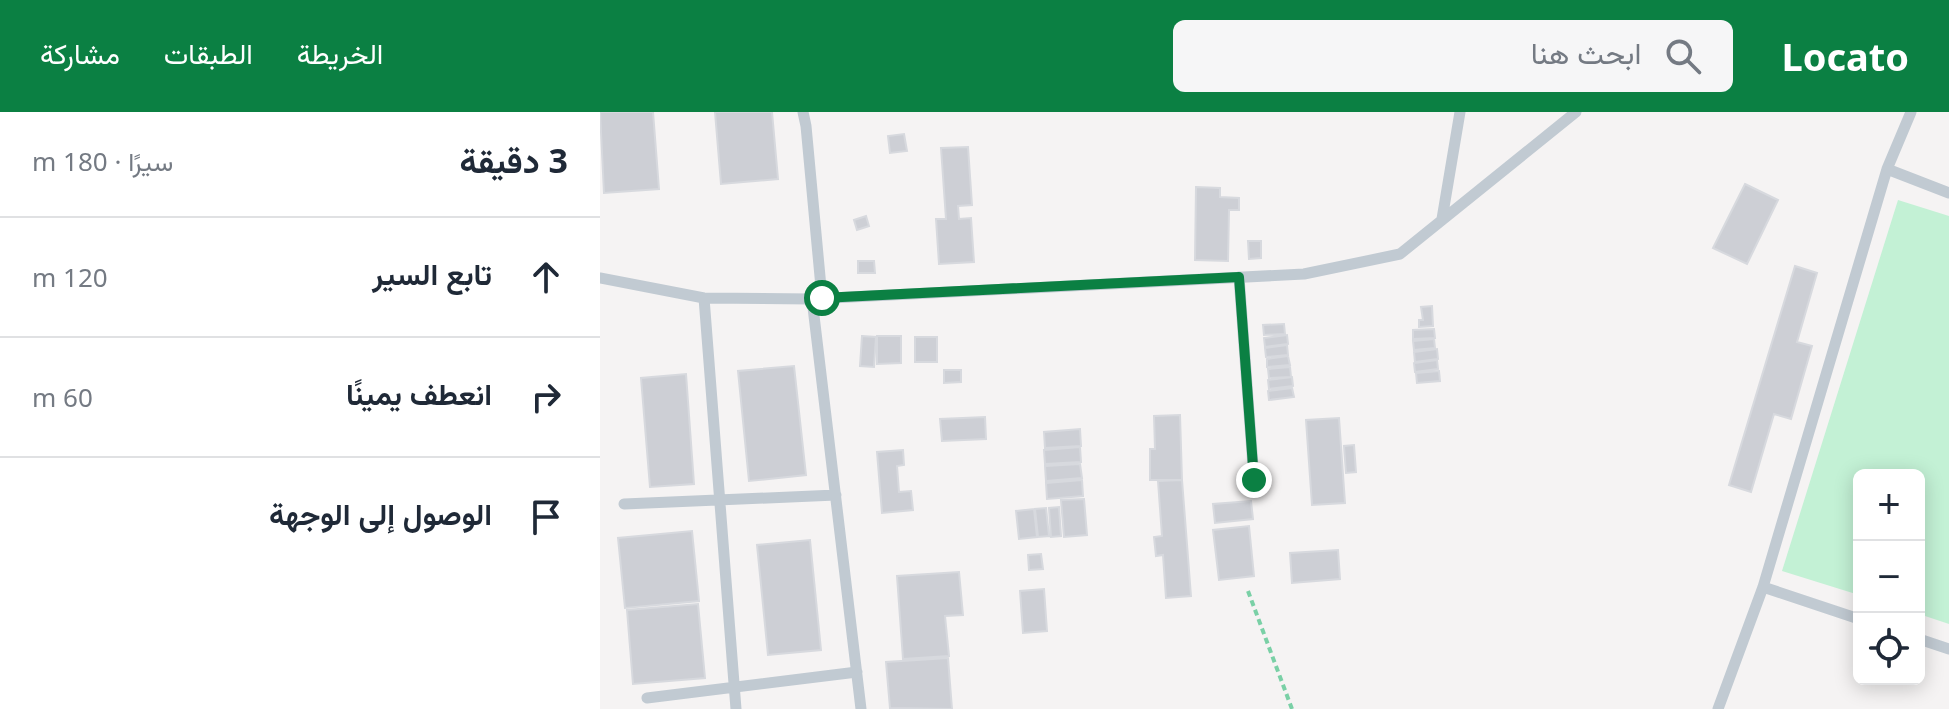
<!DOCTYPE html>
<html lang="ar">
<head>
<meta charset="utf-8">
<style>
  :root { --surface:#fff; --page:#f6f6f7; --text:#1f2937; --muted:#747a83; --line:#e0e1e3; --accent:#0b8043 }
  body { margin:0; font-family:"Noto Sans",Vazirmatn,sans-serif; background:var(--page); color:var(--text); direction:rtl }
  .controls { position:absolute; right:24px; bottom:24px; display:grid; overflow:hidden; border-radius:12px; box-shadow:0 4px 20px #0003 }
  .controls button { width:72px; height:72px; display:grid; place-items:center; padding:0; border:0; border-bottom:2px solid var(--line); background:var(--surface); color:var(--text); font:40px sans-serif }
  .stop { position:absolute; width:24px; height:24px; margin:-18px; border:6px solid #0b8043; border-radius:50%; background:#fff }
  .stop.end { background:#0b8043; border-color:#fff; box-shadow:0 2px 8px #0008 }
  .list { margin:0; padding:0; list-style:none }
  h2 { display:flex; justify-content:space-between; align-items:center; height:104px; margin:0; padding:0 32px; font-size:34px }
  h2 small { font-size:26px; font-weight:400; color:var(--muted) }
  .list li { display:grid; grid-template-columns:52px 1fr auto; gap:24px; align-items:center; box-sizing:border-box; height:120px; padding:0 32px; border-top:2px solid var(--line) }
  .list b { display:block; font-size:30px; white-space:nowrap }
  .list em { font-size:26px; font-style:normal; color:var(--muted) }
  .icon { flex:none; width:44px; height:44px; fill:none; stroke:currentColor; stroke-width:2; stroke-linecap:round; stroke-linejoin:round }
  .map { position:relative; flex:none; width:1349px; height:597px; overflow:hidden; direction:ltr }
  header { display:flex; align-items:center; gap:48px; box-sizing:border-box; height:112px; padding:0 40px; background:var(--accent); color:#fff }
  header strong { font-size:38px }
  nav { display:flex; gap:44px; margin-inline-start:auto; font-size:28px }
  .search { width:560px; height:72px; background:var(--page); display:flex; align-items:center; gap:20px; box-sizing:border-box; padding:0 28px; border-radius:12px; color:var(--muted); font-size:30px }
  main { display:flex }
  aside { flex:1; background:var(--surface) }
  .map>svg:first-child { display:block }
</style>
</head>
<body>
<header>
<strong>Locato</strong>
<div class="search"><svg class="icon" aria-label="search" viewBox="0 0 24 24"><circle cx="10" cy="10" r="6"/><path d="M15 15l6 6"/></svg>ابحث هنا</div>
<nav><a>الخريطة</a><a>الطبقات</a><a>مشاركة</a></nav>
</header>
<main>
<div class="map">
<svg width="1349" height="597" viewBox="0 0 1349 597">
  <rect width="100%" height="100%" fill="#f5f3f3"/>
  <path fill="#c3f1d5" d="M1298 88 1349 104V512L1319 502V363H1259V483L1182 459Z"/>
  <path fill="#cdcfd5" stroke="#d7d9de" stroke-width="2" d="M0 0H53L59 77 4 81Z
    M115 0H172L178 67 121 72Z
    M304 22 307 39 290 41 288 24Z
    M368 35 372 93 358 94 359 107 371 106 374 150 339 152 336 107H346L341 36Z
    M1145 72 1178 88 1147 152 1113 136Z
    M596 75 620 76V85L639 86V98H629L628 149 595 148Z
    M266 104 269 114 257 118 254 108Z
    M648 129H661V146L649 147Z
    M258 149H274L275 161H258Z
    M1195 154 1217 161 1197 230 1212 234 1191 307 1174 302 1151 380 1129 373Z
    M832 194 833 214 819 215V208H823L821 195Z
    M684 212 685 222 664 223 663 213Z
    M834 217 835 226 813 227V218Z
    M687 223 688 232 665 235 664 226Z
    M262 224 276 225 274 255 260 254Z
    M277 224H301V251L277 252Z
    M315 225H337V250H315Z
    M834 227 835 236 814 238 813 229Z
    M687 233 688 243 666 245 665 236Z
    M837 237 838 247 815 250 814 240Z
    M688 244 690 253 667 255V247Z
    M837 248 838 257 815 260 814 251Z
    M194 254 206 363 149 369 138 259Z
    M690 255 691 265 669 266 668 257Z
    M344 258H361V270L344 271Z
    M839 259 840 269 817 271 816 261Z
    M86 262 94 372 50 375 41 266Z
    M692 265 693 274 669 277 668 268Z
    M692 276 694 285 669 288 668 279Z
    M580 303 582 368H550V337H555L554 304Z
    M385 305 386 327 342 329 340 307Z
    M739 306 745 391 712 393 706 308Z
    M480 317 481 334 445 336 444 320Z
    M754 333 756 360 746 361 744 334Z
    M480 335 481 350 445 352 444 338Z
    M303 338 304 353 297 354 299 380 311 379 313 398 282 401 277 340Z
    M480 352 482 366 446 369 445 354Z
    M482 368 483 384 447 387 446 371Z
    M582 368 591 484 566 486 563 443 556 444 554 425 562 424 558 369Z
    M484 387 487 423 464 425 461 388Z
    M651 389 653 407 615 411 613 392Z
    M459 395 461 424 451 425 449 396Z
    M446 396 449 424 438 425 435 397Z
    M434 397 437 425 419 427 416 399Z
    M649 414 654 464 619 468 613 418Z
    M92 419 99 489 25 496 18 426Z
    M210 428 221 538 168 543 157 433Z
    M738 438 740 467 692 471 690 441Z
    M441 442 443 457 429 458 428 443Z
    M359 460 363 503 345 504 349 544 303 547 297 464Z
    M444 477 447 519 423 521 420 479Z
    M98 492 105 566 33 572 27 498Z
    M348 546 352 597 290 596 286 550Z"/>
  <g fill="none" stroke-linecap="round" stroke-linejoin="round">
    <path stroke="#7ad0a6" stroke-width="4" stroke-dasharray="6 4" stroke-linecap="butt" d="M648 479 692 597"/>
    <path stroke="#c1cad2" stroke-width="11" d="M203 0 206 14 222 186
      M1287 57 1349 81
      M842 107 860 0
      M639 165 654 368
      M0 166 104 186 212 187 704 162 800 142 976 0
      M104 186 136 597
      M212 187 261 597
      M24 392 236 383
      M1163 475 1259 507
      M1319 527 1349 537
      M47 586 257 560
      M1118 597 1163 475 1287 57 1311 0"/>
  </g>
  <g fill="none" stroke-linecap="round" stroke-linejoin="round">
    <path stroke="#0b8043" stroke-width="10" d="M222 186 639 165 654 368"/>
  </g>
</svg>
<div class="controls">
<button>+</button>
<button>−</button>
<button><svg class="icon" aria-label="locate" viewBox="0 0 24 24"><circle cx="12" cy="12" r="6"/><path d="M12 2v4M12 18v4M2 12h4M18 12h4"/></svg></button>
</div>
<div class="stop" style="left:222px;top:186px"></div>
<div class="stop end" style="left:654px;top:368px"></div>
</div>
<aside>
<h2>3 دقيقة<small>سيرًا · 180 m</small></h2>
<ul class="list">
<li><svg class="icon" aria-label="ahead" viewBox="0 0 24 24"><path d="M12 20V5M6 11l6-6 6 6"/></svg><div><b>تابع السير</b></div><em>120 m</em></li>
<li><svg class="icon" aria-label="right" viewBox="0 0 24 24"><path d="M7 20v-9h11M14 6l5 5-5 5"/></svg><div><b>انعطف يمينًا</b></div><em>60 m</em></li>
<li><svg class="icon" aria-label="arrive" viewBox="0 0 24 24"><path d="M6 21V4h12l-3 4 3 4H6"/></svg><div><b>الوصول إلى الوجهة</b></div></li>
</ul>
</aside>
</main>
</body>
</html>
